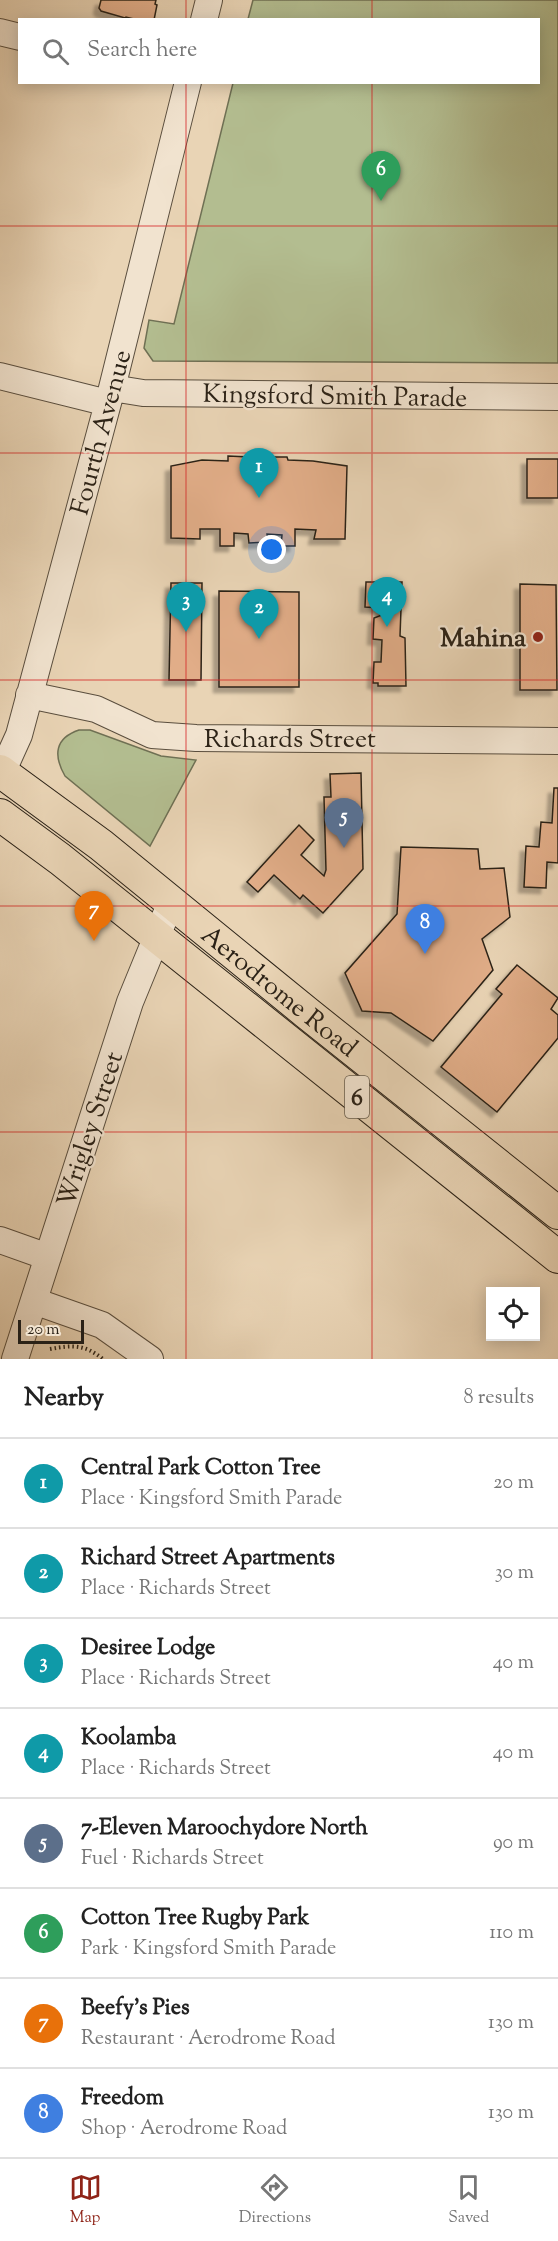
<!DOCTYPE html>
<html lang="en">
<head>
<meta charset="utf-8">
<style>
  :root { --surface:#fff; --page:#f6f6f6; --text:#222; --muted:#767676; --line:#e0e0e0; --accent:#8f2418 }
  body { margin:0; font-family:"Sorts Mill Goudy",serif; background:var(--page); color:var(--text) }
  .controls { position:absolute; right:18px; bottom:18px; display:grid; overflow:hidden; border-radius:0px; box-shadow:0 3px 15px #0003 }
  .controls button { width:54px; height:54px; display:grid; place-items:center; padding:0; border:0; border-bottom:2px solid var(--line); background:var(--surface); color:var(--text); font:30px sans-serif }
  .scale { position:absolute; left:18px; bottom:15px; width:66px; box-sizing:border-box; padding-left:6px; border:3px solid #2b2217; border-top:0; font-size:16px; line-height:21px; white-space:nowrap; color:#2b2217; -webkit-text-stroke:4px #f1e3cf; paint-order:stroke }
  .you { position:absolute; left:272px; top:550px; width:21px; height:21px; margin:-15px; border:4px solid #fff; border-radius:50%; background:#1a73e8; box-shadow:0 0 0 9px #1a73e833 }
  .badge { display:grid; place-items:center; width:39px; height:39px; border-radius:50%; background:var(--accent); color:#fff; font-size:20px; font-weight:700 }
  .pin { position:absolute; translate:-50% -50px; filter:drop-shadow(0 2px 3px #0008) }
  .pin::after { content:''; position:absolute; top:32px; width:21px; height:18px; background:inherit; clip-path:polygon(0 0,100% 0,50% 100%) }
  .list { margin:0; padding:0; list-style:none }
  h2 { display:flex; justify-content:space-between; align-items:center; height:78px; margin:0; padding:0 24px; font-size:26px }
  h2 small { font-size:20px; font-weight:400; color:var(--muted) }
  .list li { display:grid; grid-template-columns:39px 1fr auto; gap:18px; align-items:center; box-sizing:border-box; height:90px; padding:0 24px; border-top:2px solid var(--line) }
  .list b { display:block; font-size:22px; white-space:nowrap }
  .list p { margin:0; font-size:20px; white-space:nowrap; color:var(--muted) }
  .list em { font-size:20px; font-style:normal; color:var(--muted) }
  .icon { flex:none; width:33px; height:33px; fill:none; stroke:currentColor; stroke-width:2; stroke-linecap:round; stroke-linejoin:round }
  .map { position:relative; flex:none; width:558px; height:1359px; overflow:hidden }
  .search { position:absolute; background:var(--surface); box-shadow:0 3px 15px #0003; left:18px; right:18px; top:18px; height:66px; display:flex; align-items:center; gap:15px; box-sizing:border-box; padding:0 21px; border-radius:0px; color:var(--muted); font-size:22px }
  .sheet { height:798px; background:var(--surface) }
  nav { display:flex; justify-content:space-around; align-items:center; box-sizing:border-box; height:84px; border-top:2px solid var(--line); background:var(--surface); font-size:16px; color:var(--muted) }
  nav a { display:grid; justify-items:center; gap:3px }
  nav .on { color:var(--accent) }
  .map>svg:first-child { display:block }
</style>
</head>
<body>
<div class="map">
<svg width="558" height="1359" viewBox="0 0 558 1359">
  <defs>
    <filter id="shadow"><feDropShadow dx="-5.5" dy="5.5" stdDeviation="1.5" flood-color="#0004"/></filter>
  </defs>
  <rect width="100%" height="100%" fill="#e9d4b5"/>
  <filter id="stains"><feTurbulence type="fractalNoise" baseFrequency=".00333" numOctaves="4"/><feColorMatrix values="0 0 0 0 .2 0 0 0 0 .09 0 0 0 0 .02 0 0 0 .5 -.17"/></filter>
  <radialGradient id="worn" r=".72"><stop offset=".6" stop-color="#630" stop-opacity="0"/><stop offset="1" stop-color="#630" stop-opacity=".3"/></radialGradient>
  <path fill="#b3bd90" stroke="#6f7054" stroke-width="1.5" d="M253 0H558V363L153 361 144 348 149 320 174 324 233 83 538 82V20L248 19Z
    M79 730H90L161 756 196 760 150 846 65 776C53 755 55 738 79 730Z"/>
  <path fill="#e1ad88" stroke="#2b2217" stroke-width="1.5" filter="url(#shadow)" d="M101 0H156L155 4 157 5 154 20H138L126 17 125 18 101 11 99 8Z
    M228 456 249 457V462L267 463 266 457H287L288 460 313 461 347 466 345 539H314L316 530 295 529V546H281L282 535 267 534 268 542 249 543 248 534 234 533V546H220V529H200V539L171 538V466L202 460 228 461Z
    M527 459H558V498H527Z
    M366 582H402L400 636 405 638 406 686H378V683H373L374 662H381L382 640 373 639 374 618 382 615 381 608 365 607Z
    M171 583H202L201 680H169Z
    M520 584 556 585 557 690H520Z
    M219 591 299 592V687H219Z
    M361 773 363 869 323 913 303 895 300 899 274 875 258 892 247 882 299 825 314 840 301 855 324 876 326 870 324 797H331L330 774Z
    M554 788H558V863L547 862 546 888 524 887 526 846 539 847 541 822 552 823Z
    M401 847 478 849 480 869 504 868 510 917 482 939 493 970 433 1041 391 1013 362 1011 345 973 397 914Z
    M517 965 558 998 551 1009 558 1015V1038L497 1112 441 1067 502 994 496 989Z"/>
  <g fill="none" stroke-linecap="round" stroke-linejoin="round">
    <defs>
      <path id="minor" d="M204 20 209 0
        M0 32 20 37
        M0 376 108 403
        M112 388 143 393 558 397
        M29 695 96 709 152 735 196 738 558 741
        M0 777 19 735 112 388 188 82
        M0 1240 48 1257
        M34 1301 102 1325 150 1359
        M15 1359 130 1002 171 902"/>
      <g id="major">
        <path id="s1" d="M0 771 101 845 307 1013 558 1213"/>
        <path d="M0 815 60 859 558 1257"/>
      </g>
    </defs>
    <use href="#minor" stroke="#5a4e3e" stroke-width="28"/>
    <use href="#major" stroke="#2b2217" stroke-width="34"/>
    <path stroke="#2b2217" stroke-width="4" stroke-dasharray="1.5 3" stroke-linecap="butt" d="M50 1349C73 1345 84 1344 103 1359"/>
    <use href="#minor" stroke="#f1e3cf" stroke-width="26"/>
    <use href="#major" stroke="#e9d4b5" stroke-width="32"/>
  </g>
  <path fill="none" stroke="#d62828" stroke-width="1.5" stroke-opacity="0.55" d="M186 0V20M372 0V20M186 82V1359M372 82V1359M0 226H558M0 453H558M0 680H558M0 906H558M0 1132H558"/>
  <circle fill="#8f2418" stroke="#f1e3cf" stroke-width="2" cx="538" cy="637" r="6"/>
  <g text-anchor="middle" stroke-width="4.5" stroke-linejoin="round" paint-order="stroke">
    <rect fill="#f1e3cf" stroke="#665c4e" stroke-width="1.5" x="345" y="1076" width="24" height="42" rx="4.5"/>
    <g font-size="24" font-weight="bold" fill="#2b2217">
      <text x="357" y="1105">6</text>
    </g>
    <g font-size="26" fill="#2b2217" stroke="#f1e3cf">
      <text transform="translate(335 395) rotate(1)" y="9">Kingsford Smith Parade</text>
      <text transform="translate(100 432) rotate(-75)" y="9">Fourth Avenue</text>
      <text x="290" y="747">Richards Street</text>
      <text dy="9" stroke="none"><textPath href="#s1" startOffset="356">Aerodrome Road</textPath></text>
      <text transform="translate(89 1129) rotate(-72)" y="9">Wrigley Street</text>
    </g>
    <g font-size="26" font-weight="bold" fill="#2b2217" stroke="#f1e3cf" text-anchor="end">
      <text x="526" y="646">Mahina</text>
    </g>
  </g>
  <rect width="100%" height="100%" filter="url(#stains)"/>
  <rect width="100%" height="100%" fill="url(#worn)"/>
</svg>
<div class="controls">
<button><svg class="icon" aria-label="locate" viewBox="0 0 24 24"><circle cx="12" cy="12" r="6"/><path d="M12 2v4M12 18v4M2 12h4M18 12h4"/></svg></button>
</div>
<div class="scale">20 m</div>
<div class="you"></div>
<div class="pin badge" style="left:259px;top:498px;background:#0f9aa8">1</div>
<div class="pin badge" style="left:259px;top:639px;background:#0f9aa8">2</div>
<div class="pin badge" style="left:186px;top:632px;background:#0f9aa8">3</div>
<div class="pin badge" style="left:387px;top:627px;background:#0f9aa8">4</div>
<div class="pin badge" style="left:344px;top:848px;background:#5c6f8a">5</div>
<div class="pin badge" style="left:381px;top:201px;background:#2e9e5b">6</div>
<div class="pin badge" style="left:94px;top:941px;background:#e8710a">7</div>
<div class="pin badge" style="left:425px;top:954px;background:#3f7fe0">8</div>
<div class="search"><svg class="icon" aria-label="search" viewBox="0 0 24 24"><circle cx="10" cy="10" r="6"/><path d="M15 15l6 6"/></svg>Search here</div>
</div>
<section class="sheet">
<h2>Nearby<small>8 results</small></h2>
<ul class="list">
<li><span class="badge" style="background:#0f9aa8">1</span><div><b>Central Park Cotton Tree</b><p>Place · Kingsford Smith Parade</p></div><em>20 m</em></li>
<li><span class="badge" style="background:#0f9aa8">2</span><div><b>Richard Street Apartments</b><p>Place · Richards Street</p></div><em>30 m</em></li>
<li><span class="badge" style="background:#0f9aa8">3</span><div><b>Desiree Lodge</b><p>Place · Richards Street</p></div><em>40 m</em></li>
<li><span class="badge" style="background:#0f9aa8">4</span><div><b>Koolamba</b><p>Place · Richards Street</p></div><em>40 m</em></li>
<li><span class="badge" style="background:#5c6f8a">5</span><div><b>7-Eleven Maroochydore North</b><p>Fuel · Richards Street</p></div><em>90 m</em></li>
<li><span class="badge" style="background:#2e9e5b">6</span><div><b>Cotton Tree Rugby Park</b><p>Park · Kingsford Smith Parade</p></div><em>110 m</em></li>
<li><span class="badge" style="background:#e8710a">7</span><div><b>Beefy's Pies</b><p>Restaurant · Aerodrome Road</p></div><em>130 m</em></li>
<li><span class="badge" style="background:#3f7fe0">8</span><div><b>Freedom</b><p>Shop · Aerodrome Road</p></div><em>130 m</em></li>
</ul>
</section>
<nav>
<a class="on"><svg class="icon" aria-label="map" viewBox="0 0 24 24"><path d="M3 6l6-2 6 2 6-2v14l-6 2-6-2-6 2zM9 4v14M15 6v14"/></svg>Map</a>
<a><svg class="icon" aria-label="directions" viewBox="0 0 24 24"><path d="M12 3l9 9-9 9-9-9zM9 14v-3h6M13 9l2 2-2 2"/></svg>Directions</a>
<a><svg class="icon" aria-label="saved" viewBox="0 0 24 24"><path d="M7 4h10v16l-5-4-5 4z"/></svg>Saved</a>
</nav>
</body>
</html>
